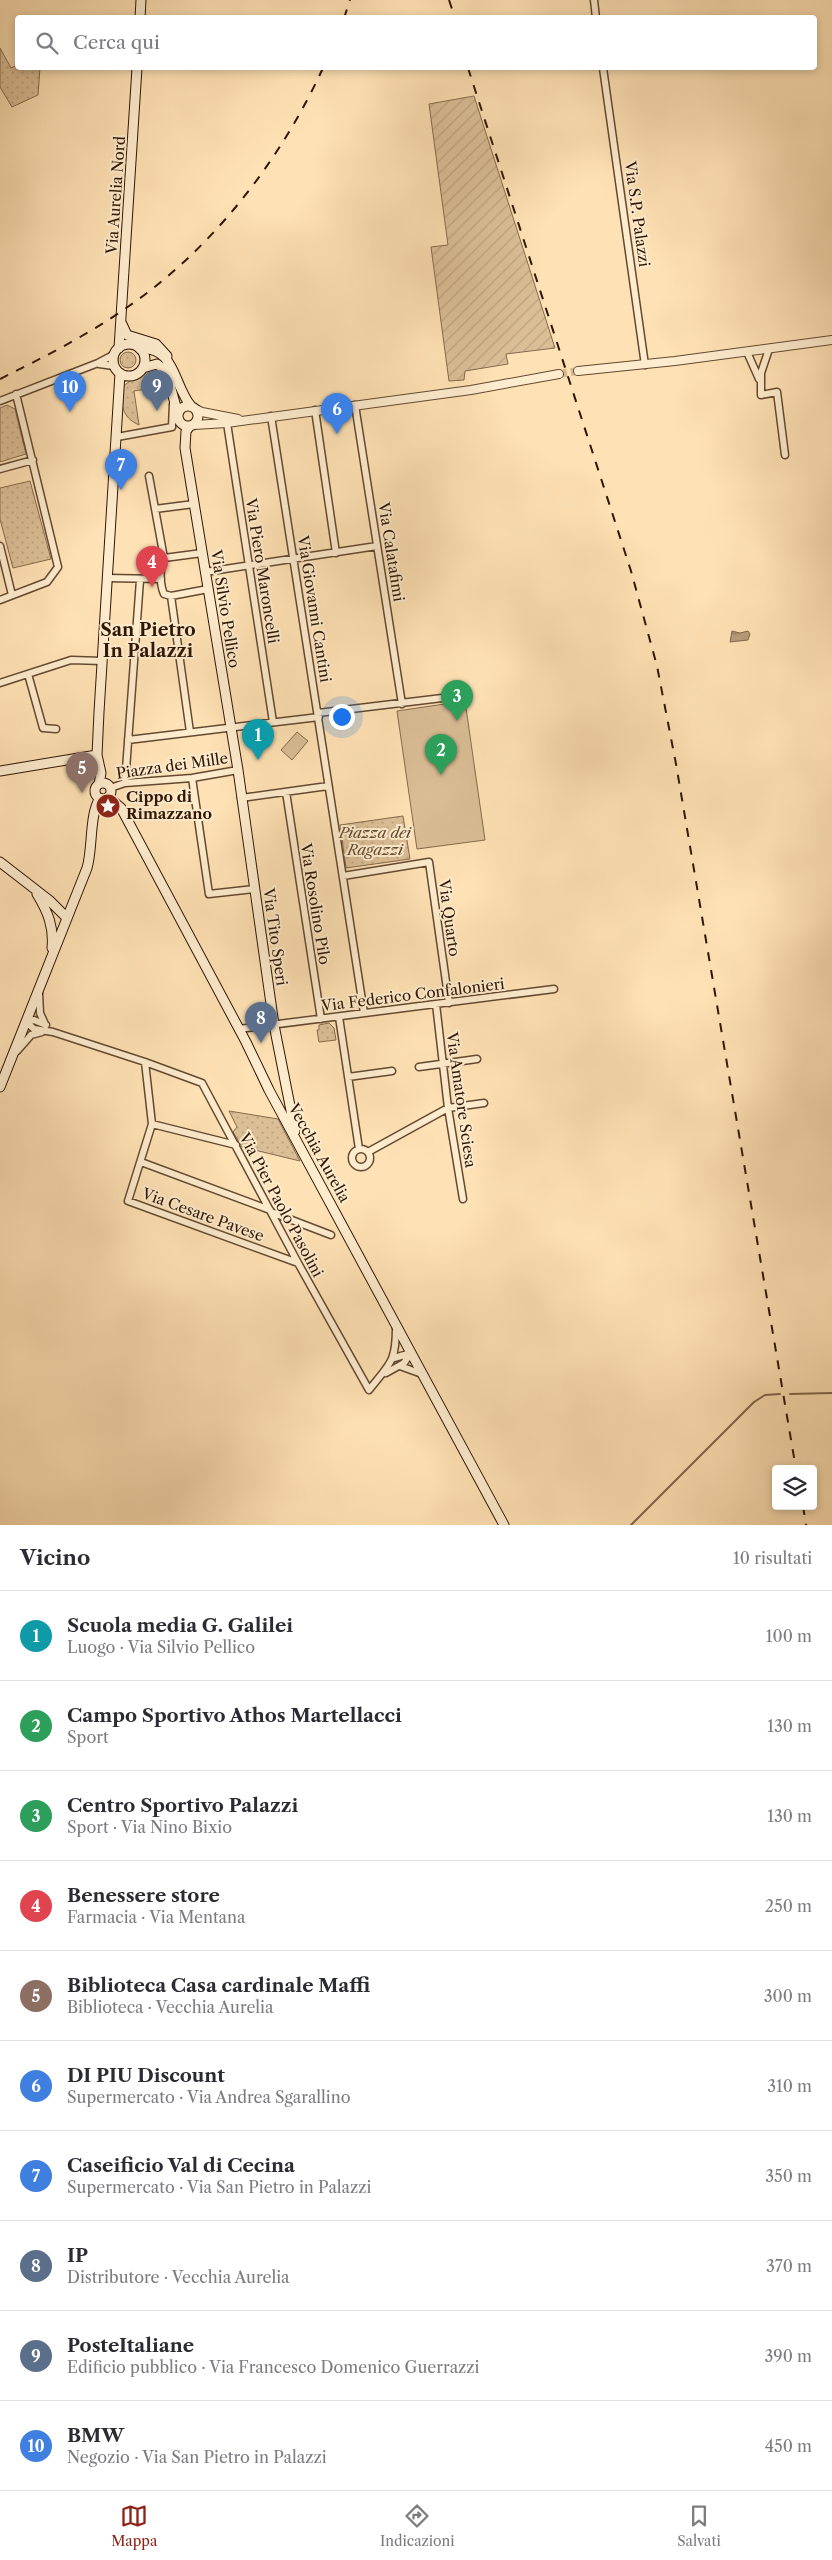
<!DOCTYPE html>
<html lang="it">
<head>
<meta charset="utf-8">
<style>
  :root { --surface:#fff; --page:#f2f2f3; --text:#2b2b33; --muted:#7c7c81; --line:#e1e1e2; --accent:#8f2418 }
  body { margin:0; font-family:"Libre Caslon Text",serif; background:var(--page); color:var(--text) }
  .controls { position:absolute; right:15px; bottom:15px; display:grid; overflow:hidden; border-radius:5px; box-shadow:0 2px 8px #0003 }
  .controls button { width:45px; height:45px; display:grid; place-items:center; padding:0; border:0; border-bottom:1px solid var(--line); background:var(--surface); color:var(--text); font:25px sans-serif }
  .you { position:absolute; left:341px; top:716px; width:18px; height:18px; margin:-12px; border:4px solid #fff; border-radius:50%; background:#1a73e8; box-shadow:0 0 0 8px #1a73e833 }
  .badge { display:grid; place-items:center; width:32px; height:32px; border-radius:50%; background:var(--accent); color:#fff; font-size:16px; font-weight:700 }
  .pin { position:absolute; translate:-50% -41px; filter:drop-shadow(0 1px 2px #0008) }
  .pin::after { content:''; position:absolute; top:26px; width:18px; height:15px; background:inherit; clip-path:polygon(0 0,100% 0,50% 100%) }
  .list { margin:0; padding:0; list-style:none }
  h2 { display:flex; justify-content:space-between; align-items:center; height:65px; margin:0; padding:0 20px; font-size:21px }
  h2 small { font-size:16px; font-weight:400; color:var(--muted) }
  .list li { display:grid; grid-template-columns:32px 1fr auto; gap:15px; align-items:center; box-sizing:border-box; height:90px; padding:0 20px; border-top:1px solid var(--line) }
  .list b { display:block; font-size:19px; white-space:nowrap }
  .list p { margin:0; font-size:16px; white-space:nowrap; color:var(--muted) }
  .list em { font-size:16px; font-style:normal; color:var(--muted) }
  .icon { flex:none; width:28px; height:28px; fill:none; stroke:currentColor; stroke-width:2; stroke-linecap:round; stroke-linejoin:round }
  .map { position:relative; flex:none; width:832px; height:1525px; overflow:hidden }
  .search { position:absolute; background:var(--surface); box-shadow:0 2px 8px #0003; left:15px; right:15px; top:15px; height:55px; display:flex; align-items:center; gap:12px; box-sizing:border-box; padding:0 18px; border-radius:5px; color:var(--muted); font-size:19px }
  .sheet { height:965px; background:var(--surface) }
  nav { display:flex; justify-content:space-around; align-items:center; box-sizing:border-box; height:70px; border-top:1px solid var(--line); background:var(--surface); font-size:14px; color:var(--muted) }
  nav a { display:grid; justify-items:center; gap:2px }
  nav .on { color:var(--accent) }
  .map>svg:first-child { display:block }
</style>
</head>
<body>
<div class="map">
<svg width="832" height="1525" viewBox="0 0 832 1525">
  <defs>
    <pattern id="grass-dots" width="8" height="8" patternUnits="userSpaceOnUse" patternTransform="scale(1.25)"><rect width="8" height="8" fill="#dbbe96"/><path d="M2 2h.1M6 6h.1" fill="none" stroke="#bca380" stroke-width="1.8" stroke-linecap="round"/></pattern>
    <pattern id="garden-furrows" width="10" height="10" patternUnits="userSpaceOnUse" patternTransform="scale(1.25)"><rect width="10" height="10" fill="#dbbe96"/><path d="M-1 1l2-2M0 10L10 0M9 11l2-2" fill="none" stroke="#bca380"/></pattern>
    <pattern id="water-waves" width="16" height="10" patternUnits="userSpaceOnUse" patternTransform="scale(1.25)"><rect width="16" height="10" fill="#b89c78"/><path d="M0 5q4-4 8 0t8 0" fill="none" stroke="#967e60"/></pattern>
  </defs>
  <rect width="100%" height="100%" fill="#fee1b4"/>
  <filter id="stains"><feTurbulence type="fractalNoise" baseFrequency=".004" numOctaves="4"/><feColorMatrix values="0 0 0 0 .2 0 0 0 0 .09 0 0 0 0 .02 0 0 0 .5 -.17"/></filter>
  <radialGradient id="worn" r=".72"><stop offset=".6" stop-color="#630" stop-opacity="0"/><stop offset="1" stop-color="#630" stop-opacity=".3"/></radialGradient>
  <path fill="url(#grass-dots)" stroke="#856a4d" d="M0 48 11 68 17 65 18 68H40L38 95 12 107 0 87Z
    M120 360a8 8 0 1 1 16 0a8 8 0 1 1-16 0Z
    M152 367 163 370 166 386 134 391 139 425C121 417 121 404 123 387 124 384 147 370 152 367Z
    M7 405 15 409 26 454 0 462V408Z
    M30 481 51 559 13 568 0 519V488Z
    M403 816 410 859 346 868 340 825Z
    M329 1023 334 1028 336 1040 319 1042 317 1030H319V1025Z
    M229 1111 278 1119 300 1161 242 1147 233 1132 237 1127Z"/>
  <path fill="url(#garden-furrows)" stroke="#856a4d" d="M474 96 555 348 506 354 508 364 465 371 464 380 449 381 431 247 448 245 429 104Z"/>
  <path fill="#dbbe96" stroke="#856a4d" d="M465 701 485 840 417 849 397 711Z
    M297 732 308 741 292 760 281 750Z"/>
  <path fill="url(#water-waves)" stroke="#81664a" d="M732 631 740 633 748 631 750 634 748 640 730 642Z"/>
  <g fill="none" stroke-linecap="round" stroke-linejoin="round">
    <path stroke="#81664a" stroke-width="2" d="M790 1394 832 1393
      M631 1525 754 1402 765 1395 780 1394"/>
    <path stroke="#d5b891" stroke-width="8" stroke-dasharray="8 4" stroke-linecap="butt" d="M559 374 578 371"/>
    <defs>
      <path id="minor" d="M594 0 596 18
        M603 68 645 365
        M769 349 761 373V395L777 392 785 455
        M747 352 759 379
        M99 364 114 366
        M0 401 98 363 115 354
        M355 405 402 704
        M315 410 336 553
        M271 416 364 1013
        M227 423 273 722
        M117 437 172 427 173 404
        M0 469 33 460
        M149 476 164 558
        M155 509 194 504
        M0 546 12 595
        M202 553 164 558C159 567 160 585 164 594L171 596 208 589
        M205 572 377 546
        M108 578 161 579
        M171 596 190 732
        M0 600 47 582 58 567 16 394
        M28 674 43 728 56 729
        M0 683 71 660 102 661
        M318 713 467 695
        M128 740 319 717
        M192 778 209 894 254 889
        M125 783 140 580
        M110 788 125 783 192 778 238 770
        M286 792 321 1019
        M241 798 328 786
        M343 876 429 862 449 1003
        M39 993 40 1013 45 1024
        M436 1004 448 1108 463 1199
        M339 1017 359 1149
        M46 1025 34 1020 26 1022 34 1029 53 1032 145 1062 202 1083 298 1263 369 1390C390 1363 396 1363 396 1327
        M239 1029 554 989
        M17 1051 31 1035 42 1032
        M145 1062 152 1124 128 1201 298 1263
        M419 1067 477 1059
        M348 1077 392 1071
        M152 1124 236 1145
        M352 1158a9 9 0 1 1 18 0a9 9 0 1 1-18 0Z
        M368 1152 448 1108 484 1103
        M141 1162 270 1210
        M271 1212 331 1235
        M394 1358 411 1353
        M400 1366 422 1374
        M386 1373 404 1363 411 1353"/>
      <path id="tertiary" d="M578 371 675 361 832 340
        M194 408 202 412 238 419
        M194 425 227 423 471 390 559 374"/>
      <path id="secondary" d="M140 18 141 0
        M122 324 127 335 156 344 167 356
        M113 360a16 16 0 1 1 32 0a16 16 0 1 1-32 0Z
        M119 348 137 68
        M140 349C175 345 174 387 191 406
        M143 368 157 364 166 371 178 414
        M178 416a10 10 0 1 1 20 0a10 10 0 1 1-20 0Z
        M190 426 186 431 185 448 238 770 274 1025 295 1131
        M0 771 97 755
        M95 791a8 8 0 1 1 16 0a8 8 0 1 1-16 0Z
        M99 784 101 773 97 755 99 712 120 373
        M108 797 121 808 246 1042 269 1090 504 1525
        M0 862 49 900 67 918
        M37 894C48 912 54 927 52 948
        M0 1087 87 868C93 848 89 815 100 798"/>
    </defs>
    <use href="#minor" stroke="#634930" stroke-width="9"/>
    <use href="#tertiary" stroke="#634930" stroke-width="10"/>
    <use href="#secondary" stroke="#2f1604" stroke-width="11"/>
    <use href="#minor" stroke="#feecce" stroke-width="6"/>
    <use href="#tertiary" stroke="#feecce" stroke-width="8"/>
    <use href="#secondary" stroke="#feecce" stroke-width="9"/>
    <path stroke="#2f1604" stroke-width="2" stroke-dasharray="9 9" stroke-linecap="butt" d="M449 0 455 18
      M344 18 350 0
      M468 68 631 571 657 666 676 764 796 1469
      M0 379C44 357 88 335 129 306 213 248 280 161 323 68
      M803 1506 806 1525"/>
  </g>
  <defs>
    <symbol id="sight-disc" viewBox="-11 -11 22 22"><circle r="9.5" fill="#8f2418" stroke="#feecce"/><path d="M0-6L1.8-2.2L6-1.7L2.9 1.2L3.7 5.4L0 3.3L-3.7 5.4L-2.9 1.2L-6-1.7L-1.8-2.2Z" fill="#fff"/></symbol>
  </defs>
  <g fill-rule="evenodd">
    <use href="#sight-disc" x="94" y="792" width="28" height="28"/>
  </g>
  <g text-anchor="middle" stroke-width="4" stroke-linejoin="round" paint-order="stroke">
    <g font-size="15" fill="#2f1604" stroke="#feecce">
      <text transform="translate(116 195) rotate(-86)" y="5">Via Aurelia Nord</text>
      <text transform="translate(637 214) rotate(82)" y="5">Via S.P. Palazzi</text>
      <text transform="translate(391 552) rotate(81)" y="5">Via Calatafimi</text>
      <text transform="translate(262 571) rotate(81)" y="5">Via Piero Maroncelli</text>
      <text transform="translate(225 609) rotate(81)" y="5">Via Silvio Pellico</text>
      <text transform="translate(314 609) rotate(81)" y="5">Via Giovanni Cantini</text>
      <text transform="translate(172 766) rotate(-8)" y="5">Piazza dei Mille</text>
      <text transform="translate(315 904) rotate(81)" y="5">Via Rosolino Pilo</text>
      <text transform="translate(449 918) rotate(82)" y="5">Via Quarto</text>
      <text transform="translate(275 937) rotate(82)" y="5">Via Tito Speri</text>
      <text transform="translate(413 995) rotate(-7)" y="5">Via Federico Confalonieri</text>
      <text transform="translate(461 1100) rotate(82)" y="5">Via Amatore Sciesa</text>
      <text transform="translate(319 1153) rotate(61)" y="5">Vecchia Aurelia</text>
      <text transform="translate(281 1205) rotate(62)" y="5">Via Pier Paolo Pasolini</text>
      <text transform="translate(203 1215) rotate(20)" y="5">Via Cesare Pavese</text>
    </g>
    <g font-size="15" font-weight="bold" fill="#2f1604" stroke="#feecce" text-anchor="start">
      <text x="126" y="802">Cippo di<tspan x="126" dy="17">Rimazzano</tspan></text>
    </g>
    <g font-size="15" font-style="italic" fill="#634830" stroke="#feecce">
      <text x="375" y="838">Piazza dei<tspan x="375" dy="17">Ragazzi</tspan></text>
    </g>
    <g font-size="18" font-weight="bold" fill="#2f1604" stroke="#feecce">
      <text x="148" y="636">San Pietro<tspan x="148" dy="21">In Palazzi</tspan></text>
    </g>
  </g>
  <rect width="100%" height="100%" filter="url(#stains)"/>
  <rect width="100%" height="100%" fill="url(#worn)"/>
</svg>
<div class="controls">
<button><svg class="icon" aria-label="layers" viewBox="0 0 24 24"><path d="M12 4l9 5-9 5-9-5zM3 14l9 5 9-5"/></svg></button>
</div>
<div class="you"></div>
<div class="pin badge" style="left:258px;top:760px;background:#0f9aa8">1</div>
<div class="pin badge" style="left:441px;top:775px;background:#2e9e5b">2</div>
<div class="pin badge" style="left:457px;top:721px;background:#2e9e5b">3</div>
<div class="pin badge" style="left:152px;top:587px;background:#e0444e">4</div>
<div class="pin badge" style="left:82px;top:793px;background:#8d6e63">5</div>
<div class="pin badge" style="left:337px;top:434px;background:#3f7fe0">6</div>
<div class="pin badge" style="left:121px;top:490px;background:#3f7fe0">7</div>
<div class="pin badge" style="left:261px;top:1043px;background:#5c6f8a">8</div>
<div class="pin badge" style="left:157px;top:411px;background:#5c6f8a">9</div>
<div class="pin badge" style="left:70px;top:412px;background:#3f7fe0">10</div>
<div class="search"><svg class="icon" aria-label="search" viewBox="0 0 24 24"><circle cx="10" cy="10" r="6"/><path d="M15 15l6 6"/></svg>Cerca qui</div>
</div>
<section class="sheet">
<h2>Vicino<small>10 risultati</small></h2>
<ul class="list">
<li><span class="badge" style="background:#0f9aa8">1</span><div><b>Scuola media G. Galilei</b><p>Luogo · Via Silvio Pellico</p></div><em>100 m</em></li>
<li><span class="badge" style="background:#2e9e5b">2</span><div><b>Campo Sportivo Athos Martellacci</b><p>Sport</p></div><em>130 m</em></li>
<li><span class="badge" style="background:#2e9e5b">3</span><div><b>Centro Sportivo Palazzi</b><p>Sport · Via Nino Bixio</p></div><em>130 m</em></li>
<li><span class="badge" style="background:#e0444e">4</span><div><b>Benessere store</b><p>Farmacia · Via Mentana</p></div><em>250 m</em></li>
<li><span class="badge" style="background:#8d6e63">5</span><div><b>Biblioteca Casa cardinale Maffi</b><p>Biblioteca · Vecchia Aurelia</p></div><em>300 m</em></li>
<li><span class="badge" style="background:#3f7fe0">6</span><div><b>DI PIU Discount</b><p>Supermercato · Via Andrea Sgarallino</p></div><em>310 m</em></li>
<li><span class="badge" style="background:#3f7fe0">7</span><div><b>Caseificio Val di Cecina</b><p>Supermercato · Via San Pietro in Palazzi</p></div><em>350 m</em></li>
<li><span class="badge" style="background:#5c6f8a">8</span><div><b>IP</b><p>Distributore · Vecchia Aurelia</p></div><em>370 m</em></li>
<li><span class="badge" style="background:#5c6f8a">9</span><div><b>PosteItaliane</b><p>Edificio pubblico · Via Francesco Domenico Guerrazzi</p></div><em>390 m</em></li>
<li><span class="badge" style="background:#3f7fe0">10</span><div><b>BMW</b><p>Negozio · Via San Pietro in Palazzi</p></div><em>450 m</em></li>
</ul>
</section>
<nav>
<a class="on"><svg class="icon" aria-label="map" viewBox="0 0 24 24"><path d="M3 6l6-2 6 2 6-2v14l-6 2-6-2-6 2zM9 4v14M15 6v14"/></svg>Mappa</a>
<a><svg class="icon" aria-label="directions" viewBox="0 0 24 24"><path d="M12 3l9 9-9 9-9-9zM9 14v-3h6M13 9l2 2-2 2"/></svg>Indicazioni</a>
<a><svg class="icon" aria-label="saved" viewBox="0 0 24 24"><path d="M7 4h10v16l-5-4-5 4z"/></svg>Salvati</a>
</nav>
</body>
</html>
